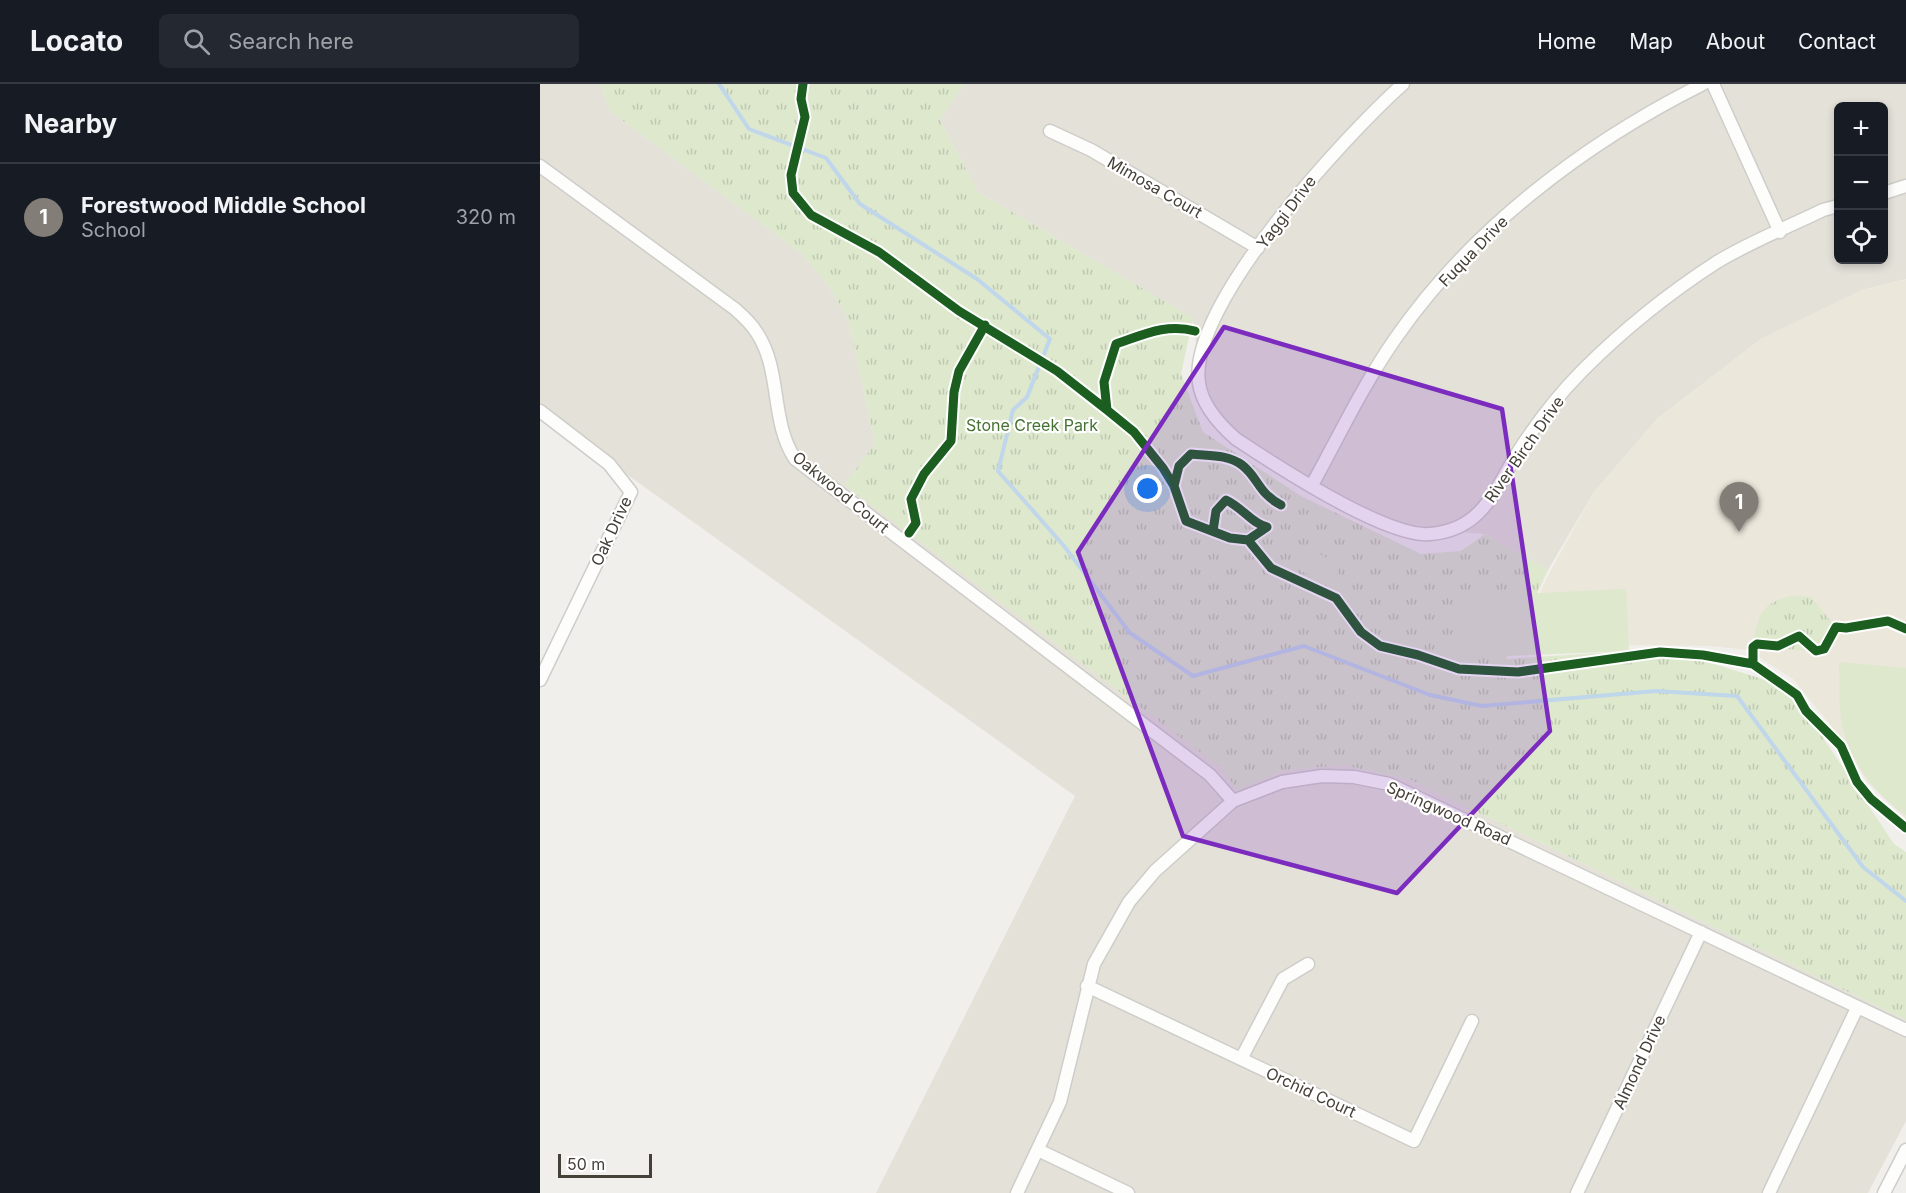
<!DOCTYPE html>
<html lang="en">
<head>
<meta charset="utf-8">
<style>
  :root { --surface:#171b24; --page:#242831; --text:#f1f3f6; --muted:#9ea1a6; --line:#363941; --accent:#827e77 }
  body { margin:0; font-family:Inter,sans-serif; background:var(--page); color:var(--text) }
  .controls { position:absolute; right:18px; top:18px; display:grid; overflow:hidden; border-radius:9px; box-shadow:0 3px 9px #0003 }
  .controls button { width:54px; height:54px; display:grid; place-items:center; padding:0; border:0; border-bottom:2px solid var(--line); background:var(--surface); color:var(--text); font:30px sans-serif }
  .scale { position:absolute; left:18px; bottom:15px; width:94px; box-sizing:border-box; padding-left:6px; border:3px solid #464138; border-top:0; font-size:16px; line-height:21px; white-space:nowrap; color:#464138; -webkit-text-stroke:4px #fff; paint-order:stroke }
  .you { position:absolute; left:608px; top:405px; width:21px; height:21px; margin:-15px; border:4px solid #fff; border-radius:50%; background:#1a73e8; box-shadow:0 0 0 9px #1a73e833 }
  .badge { display:grid; place-items:center; width:39px; height:39px; border-radius:50%; background:var(--accent); color:#fff; font-size:20px; font-weight:700 }
  .pin { position:absolute; translate:-50% -50px; filter:drop-shadow(0 2px 3px #0008) }
  .pin::after { content:''; position:absolute; top:32px; width:21px; height:18px; background:inherit; clip-path:polygon(0 0,100% 0,50% 100%) }
  .list { margin:0; padding:0; list-style:none }
  h2 { display:flex; justify-content:space-between; align-items:center; height:78px; margin:0; padding:0 24px; font-size:26px }
  h2 small { font-size:20px; font-weight:400; color:var(--muted) }
  .list li { display:grid; grid-template-columns:39px 1fr auto; gap:18px; align-items:center; box-sizing:border-box; height:108px; padding:0 24px; border-top:2px solid var(--line) }
  .list b { display:block; font-size:22px; white-space:nowrap }
  .list p { margin:0; font-size:20px; white-space:nowrap; color:var(--muted) }
  .list em { font-size:20px; font-style:normal; color:var(--muted) }
  .icon { flex:none; width:33px; height:33px; fill:none; stroke:currentColor; stroke-width:2; stroke-linecap:round; stroke-linejoin:round }
  .map { position:relative; flex:none; width:1366px; height:1109px; overflow:hidden }
  header { display:flex; align-items:center; gap:36px; box-sizing:border-box; height:84px; padding:0 30px; background:var(--surface); border-bottom:2px solid var(--line) }
  header strong { font-size:28px }
  nav { display:flex; gap:33px; margin-inline-start:auto; font-size:21px }
  .search { width:420px; height:54px; background:var(--page); display:flex; align-items:center; gap:15px; box-sizing:border-box; padding:0 21px; border-radius:9px; color:var(--muted); font-size:22px }
  main { display:flex }
  aside { flex:1; background:var(--surface) }
  .map>svg:first-child { display:block }
</style>
</head>
<body>
<header>
<strong>Locato</strong>
<div class="search"><svg class="icon" aria-label="search" viewBox="0 0 24 24"><circle cx="10" cy="10" r="6"/><path d="M15 15l6 6"/></svg>Search here</div>
<nav><a>Home</a><a>Map</a><a>About</a><a>Contact</a></nav>
</header>
<main>
<aside>
<h2>Nearby<small></small></h2>
<ul class="list">
<li><span class="badge">1</span><div><b>Forestwood Middle School</b><p>School</p></div><em>320 m</em></li>
</ul>
</aside>
<div class="map">
<svg width="1366" height="1109" viewBox="0 0 1366 1109">
  <defs>
    <pattern id="park-tufts" width="24" height="20" patternUnits="userSpaceOnUse" patternTransform="scale(1.5)"><rect width="24" height="20" fill="#dde8cd"/><path d="M3 7l-1-3M5 7V3M7 7l1-3M15 17l-1-3M17 17v-4M19 17l1-3" fill="none" stroke="#bfc8b1"/></pattern>
  </defs>
  <rect width="100%" height="100%" fill="#f1efeb"/>
  <path fill="#e4e1d9" fill-rule="evenodd" d="M0 0H60L70 27 261 169 288 201 308 234 335 360 305 400 681 683 697 704 746 686 803 681 871 696 1366 936V1037L1328 1109H336L535 712 0 328Z
    M424 0H1366V195L1322 206 1221 255 1118 334 1054 408 1008 486 945 450 851 443 680 341 659 277 652 234 438 108 400 36ZM1298 22H1344V176H1298Z"/>
  <path fill="#ebe7db" d="M1366 195V735L1328 699 1292 643 1253 595 1208 566 1172 562 1078 561 970 570 1010 488 1054 408 1118 334 1221 255 1322 206Z"/>
  <path fill="url(#park-tufts)" d="M60 0H424L400 36 438 108 653 234 641 290 663 348 761 412 881 470 921 467 945 450 1008 486 966 575 1124 565 1249 603 1354 760 1366 768V936L871 696 803 681 746 686 697 705 680 683 304 401 335 360 308 234 288 201 261 169 70 27Z
    M1250 512 1271 513 1298 546 1284 568 1232 564 1213 559C1219 531 1220 520 1250 512Z"/>
  <path fill="#dde8cd" d="M771 466 801 481 791 502 761 487Z
    M1086 505 1089 567 918 574 915 513Z
    M1299 578 1366 584V731C1333 710 1307 673 1301 634 1298 616 1300 596 1299 578Z"/>
  <g fill="none" stroke-linecap="round" stroke-linejoin="round">
    <path stroke="#c0d6ea" stroke-width="4" d="M179 0 209 45 286 74 320 120 437 195 510 255 487 313 473 326 458 387 524 462 590 549 653 592 764 562 890 611 942 622 1116 607 1197 612 1323 783 1366 817"/>
    <defs>
      <path id="minor" d="M863 0C806 51 647 222 659 299 662 322 680 341 696 355 735 381 847 454 890 450 942 446 955 406 978 368 996 340 1019 310 1043 286 1083 246 1129 209 1177 178 1210 158 1248 143 1283 126L1298 122
        M1173 0 1240 148
        M510 47 551 66 718 164
        M0 82 195 225C203 232 211 239 217 249 242 287 230 337 255 375L670 691 693 717
        M1344 109 1366 102
        M0 327 69 380 91 408 0 596
        M772 401C799 352 823 301 855 255 931 145 1045 59 1163 0
        M547 902 874 1057 932 937
        M701 975 743 895 768 880
        M498 1066 588 1109
        M477 1109 520 1018 554 880 589 818 615 787 693 717 742 698 782 692 814 693 849 700 1366 946
        M1037 1109 1161 848
        M1229 1109 1317 924
        M1344 1109 1366 1066"/>
    </defs>
    <use href="#minor" stroke="#cecdc9" stroke-width="15"/>
    <use href="#minor" stroke="#fdfdfc" stroke-width="12"/>
    <defs>
      <path id="cycleway" d="M263 0 261 15 265 33 251 91 253 109 271 131 339 168 419 227 517 287 567 326 594 348 623 384 634 402 646 437 690 454 708 456 731 484 796 514 821 548 840 562 878 571 919 585 978 588 1120 568 1163 571 1213 580 1257 611 1266 627 1301 662 1317 698 1331 715 1366 744
        M567 326 564 298 576 260C603 251 626 239 655 247
        M634 402 639 382 651 370C668 372 687 370 702 381 718 393 718 409 741 421
        M673 447 676 427 686 416C702 423 712 440 727 443L708 456
        M369 449 376 439 371 415 384 390 411 357 414 308 419 287 445 241
        M1213 580V563L1217 560 1238 562 1259 552 1276 567 1284 565 1296 543 1306 544 1348 537 1366 545"/>
    </defs>
    <use href="#cycleway" stroke="#fff" stroke-width="13"/>
    <use href="#cycleway" stroke="#1b5e20" stroke-width="9"/>
  </g>
  <path fill="#7b2cbf" fill-opacity="0.2" stroke="#7b2cbf" stroke-width="4.5" stroke-linejoin="round" d="M684 243 962 325 1010 647 857 809 643 752 538 468Z"/>
  <g text-anchor="middle" stroke-width="4.5" stroke-linejoin="round" paint-order="stroke">
    <g font-size="16" fill="#464138" stroke="#fff">
      <text transform="translate(615 103) rotate(30)" y="6">Mimosa Court</text>
      <text transform="translate(746 128) rotate(-53)" y="6">Yaggi Drive</text>
      <text transform="translate(933 167) rotate(-46)" y="6">Fuqua Drive</text>
      <text transform="translate(984 365) rotate(-55)" y="6">River Birch Drive</text>
      <text transform="translate(301 408) rotate(39)" y="6">Oakwood Court</text>
      <text transform="translate(71 447) rotate(-65)" y="6">Oak Drive</text>
      <text transform="translate(909 729) rotate(24)" y="6">Springwood Road</text>
      <text transform="translate(1099 978) rotate(-65)" y="6">Almond Drive</text>
      <text transform="translate(771 1008) rotate(25)" y="6">Orchid Court</text>
    </g>
    <g font-size="16" fill="#457230" stroke="#fff">
      <text x="492" y="347">Stone Creek Park</text>
    </g>
  </g>
</svg>
<div class="controls">
<button>+</button>
<button>−</button>
<button><svg class="icon" aria-label="locate" viewBox="0 0 24 24"><circle cx="12" cy="12" r="6"/><path d="M12 2v4M12 18v4M2 12h4M18 12h4"/></svg></button>
</div>
<div class="scale">50 m</div>
<div class="you"></div>
<div class="pin badge" style="left:1199px;top:448px">1</div>
</div>
</main>
</body>
</html>
